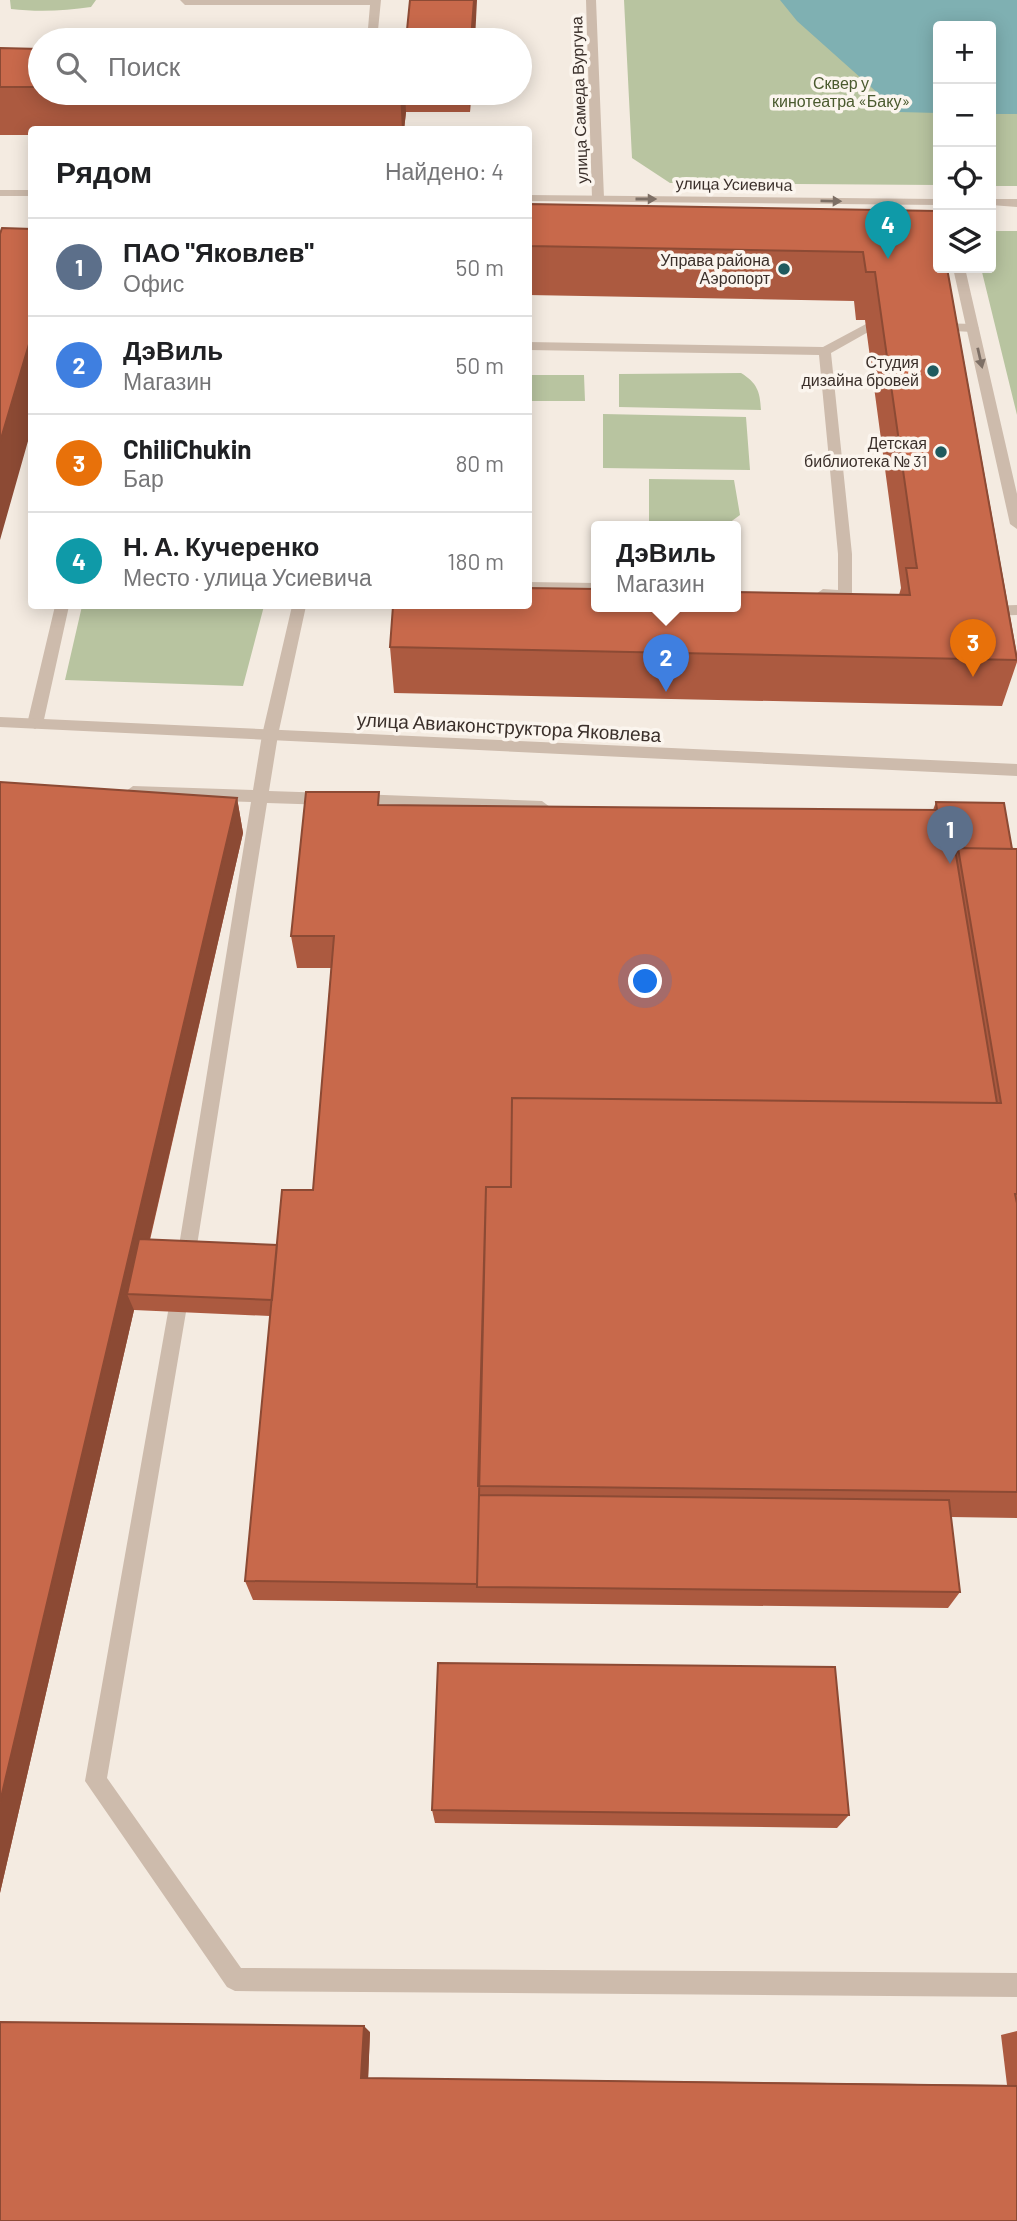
<!DOCTYPE html>
<html lang="ru">
<head>
<meta charset="utf-8">
<style>
  :root { --surface:#fff; --page:#f6f6f6; --text:#202124; --muted:#757577; --line:#e0e0e0; --accent:#b45309 }
  body { margin:0; font-family:Barlow,sans-serif; background:var(--page); color:var(--text) }
  .controls { position:absolute; right:21px; top:21px; display:grid; overflow:hidden; border-radius:7px; box-shadow:0 4px 18px #0003 }
  .controls button { width:63px; height:63px; display:grid; place-items:center; padding:0; border:0; border-bottom:2px solid var(--line); background:var(--surface); color:var(--text); font:35px sans-serif }
  .you { position:absolute; left:646px; top:982px; width:24px; height:24px; margin:-18px; border:5px solid #fff; border-radius:50%; background:#1a73e8; box-shadow:0 0 0 10px #1a73e833 }
  .badge { display:grid; place-items:center; width:46px; height:46px; border-radius:50%; background:var(--accent); color:#fff; font-size:23px; font-weight:700 }
  .pin { position:absolute; translate:-50% -58px; filter:drop-shadow(0 2px 4px #0008) }
  .pin::after { content:''; position:absolute; top:37px; width:24px; height:21px; background:inherit; clip-path:polygon(0 0,100% 0,50% 100%) }
  .popup { position:absolute; left:591px; top:521px; width:150px; height:91px; box-sizing:border-box; display:grid; place-content:center; border-radius:7px; background:var(--surface); filter:drop-shadow(0 2px 5px #0005); font-size:23px; white-space:nowrap; color:var(--muted) }
  .popup b { font-size:26px; color:var(--text) }
  .popup::after { content:''; position:absolute; left:50%; top:100%; margin-left:-14px; border:14px solid transparent; border-top-color:var(--surface) }
  .list { margin:0; padding:0; list-style:none }
  h2 { display:flex; justify-content:space-between; align-items:center; height:91px; margin:0; padding:0 28px; font-size:30px }
  h2 small { font-size:23px; font-weight:400; color:var(--muted) }
  .list li { display:grid; grid-template-columns:46px 1fr auto; gap:21px; align-items:center; box-sizing:border-box; height:98px; padding:0 28px; border-top:2px solid var(--line) }
  .list b { display:block; font-size:26px; white-space:nowrap }
  .list p { margin:0; font-size:23px; white-space:nowrap; color:var(--muted) }
  .list em { font-size:23px; font-style:normal; color:var(--muted) }
  .icon { flex:none; width:38px; height:38px; fill:none; stroke:currentColor; stroke-width:2; stroke-linecap:round; stroke-linejoin:round }
  .map { position:relative; flex:none; width:1017px; height:2221px; overflow:hidden }
  .search { position:absolute; background:var(--surface); box-shadow:0 4px 18px #0003; left:28px; top:28px; width:504px; height:77px; display:flex; align-items:center; gap:18px; box-sizing:border-box; padding:0 24px; border-radius:38px; color:var(--muted); font-size:26px }
  .panel { position:absolute; background:var(--surface); box-shadow:0 4px 18px #0003; left:28px; top:126px; width:504px; height:483px; border-radius:7px }
  .map>svg:first-child { display:block }
</style>
</head>
<body>
<div class="map">
<svg width="1017" height="2221" viewBox="0 0 1017 2221">
  <rect width="100%" height="100%" fill="#f4ebe1"/>
  <path fill="#b8c4a0" d="M10 0H96L91 7C65 11 37 12 11 9Z
    M624 0H1017V186H991V26H938V185L670 183 632 158Z
    M991 231H1017V415L981 268H991Z
    M741 373C757 383 760 391 761 410L619 407V374Z
    M529 375H584L585 401H529Z
    M603 414 746 417 750 470 603 468Z
    M649 479 734 480 740 515 725 526H649Z
    M82 606H264L243 686 65 680Z"/>
  <path fill="#7fb0b2" d="M780 0H1017V114H991V26H938V113L899 112 797 21Z"/>
  <g fill="none" stroke-linecap="round" stroke-linejoin="round">
    <path fill="#cdbbac" fill-rule="evenodd" d="M180 0H381L377 40H367L370 5H185Z
      M938 323 973 324 979 328 973 332 934 330 932 327Z
      M866 324 870 325V331L831 353 852 554V595C845 603 823 602 816 594L823 589 838 590V554L819 355 528 350V342L823 347Z
      M528 582 596 583V593L528 592Z
      M1017 605V615L986 616 979 611 986 606Z
      M55 606H69L43 724 35 729 27 724Z
      M292 606H306L278 735 269 791 329 793 337 799 329 805 267 803 195 1258 193 1264 186 1266 179 1264 177 1258 251 802 133 798 125 792 133 786 253 790 262 735Z
      M357 794 542 801 550 807 542 813 357 806 349 800Z
      M177 1303 184 1306 186 1312 107 1778 241 1968 1017 1973V1997L235 1991 227 1987 85 1781 168 1312 170 1306Z"/>
    <path fill="#cdbbac" fill-rule="evenodd" d="M586 0H596L604 198 598 201 592 198Z
      M0 717 1017 764V776L0 727Z"/>
    <path fill="#cdbbac" fill-rule="evenodd" d="M0 190H32V196H0Z
      M528 195 938 199V205L528 201Z
      M991 199H1017V207L991 205Z
      M953 268H965L1017 494V529L1010 524Z"/>
  </g>
  <path fill="#ac5a40" d="M0 48 40 49V93H471L470 112H406L404 130H32V135H0Z
    M528 204 937 211 1017 655V662L1002 706 394 693 390 647 899 595 901 588 865 320H856L854 301 528 295Z
    M0 782 237 798 243 833 150 1240 277 1245 313 1190 331 968H297L291 936 380 805 933 810 936 802 1012 849H1017V1518L951 1517 960 1592 948 1608 253 1600 245 1581 270 1316 134 1310 0 1893Z
    M432 1810 849 1815 837 1828 435 1823Z
    M1017 2031V2221H0L370 2032 368 2078 1007 2085 1001 2035Z"/>
  <path fill="#8c4a34" d="M474 0H477L475 40H471Z
    M400 93H405L406 112 404 130H402Z
    M469 93H471L470 112Z
    M32 334V427L0 540V442Z
    M237 798 243 833 137 1294H127L134 1310 0 1893V1803Z
    M364 2026 370 2032 368 2082 361 2078Z"/>
  <path fill="#c8694b" stroke="#8c4a34" stroke-width="2" d="M410 0H474L471 40H406Z
    M0 48 40 49V87H0Z
    M528 204 937 211 938 218V268H947L1017 660 390 647 393 606H528V588L596 589V606H736V592L910 595 906 568H917L916 562 875 272H866L863 252 528 246Z
    M2 228 32 229V334L0 442V234Z
    M0 782 237 798 0 1802Z
    M306 792H379L378 805 937 810 936 802 1004 803 1012 849 958 848 956 855 997 1103 512 1098 511 1187H486L477 1584 245 1581 282 1190H313L334 936H291Z
    M958 848 1017 849V1194H1015L1017 1203V1492L478 1486 486 1187H511L512 1098 1001 1103Z
    M139 1239 277 1245 272 1300 127 1294Z
    M479 1495 949 1500 960 1592 477 1587Z
    M438 1663 835 1667 849 1815 432 1810Z
    M0 2022 364 2026 361 2078 1017 2086V2221H0Z"/>
  <defs><path id="oneway-solid" d="M-6-.8H1V-3.2L6.5 0L1 3.2V.8H-6Z" transform="scale(1.75)"/></defs>
  <g fill="#7d6f65">
    <use href="#oneway-solid" transform="translate(646 199)"/>
    <use href="#oneway-solid" transform="translate(831 201) rotate(1)"/>
    <use href="#oneway-solid" transform="translate(980 358) rotate(77)"/>
  </g>
  <g fill="#1f5a5e" stroke="#fbf5ee" stroke-width="2.5">
    <circle cx="784" cy="269" r="7"/>
    <circle cx="933" cy="371" r="7"/>
    <circle cx="941" cy="452" r="7"/>
  </g>
  <g text-anchor="middle" stroke-width="7" stroke-linejoin="round" paint-order="stroke">
    <g font-size="16" fill="#4a5a2e" stroke="#fbf5ee">
      <text x="841" y="89">Сквер у<tspan x="841" dy="18">кинотеатра «Баку»</tspan></text>
    </g>
    <g font-size="16" fill="#3b302b" stroke="#fbf5ee">
      <text transform="translate(579 100) rotate(-92)" y="6">улица Самеда Вургуна</text>
      <text transform="translate(734 184) rotate(1)" y="6">улица Усиевича</text>
    </g>
    <g font-size="16" fill="#3b302b" stroke="#fbf5ee" text-anchor="end">
      <text x="770" y="266">Управа района<tspan x="770" dy="18">Аэропорт</tspan></text>
      <text x="919" y="368">Студия<tspan x="919" dy="18">дизайна бровей</tspan></text>
      <text x="927" y="449">Детская<tspan x="927" dy="18">библиотека № 31</tspan></text>
    </g>
    <g font-size="19" fill="#3b302b" stroke="#fbf5ee">
      <text transform="translate(509 727) rotate(3)" y="7">улица Авиаконструктора Яковлева</text>
    </g>
  </g>
</svg>
<div class="controls">
<button>+</button>
<button>−</button>
<button><svg class="icon" aria-label="locate" viewBox="0 0 24 24"><circle cx="12" cy="12" r="6"/><path d="M12 2v4M12 18v4M2 12h4M18 12h4"/></svg></button>
<button><svg class="icon" aria-label="layers" viewBox="0 0 24 24"><path d="M12 4l9 5-9 5-9-5zM3 14l9 5 9-5"/></svg></button>
</div>
<div class="you"></div>
<div class="pin badge" style="left:950px;top:864px;background:#5c6f8a">1</div>
<div class="pin badge" style="left:666px;top:692px;background:#3f7fe0">2</div>
<div class="popup"><b>ДэВиль</b>Магазин</div>
<div class="pin badge" style="left:973px;top:677px;background:#e8710a">3</div>
<div class="pin badge" style="left:888px;top:259px;background:#0f9aa8">4</div>
<div class="search"><svg class="icon" aria-label="search" viewBox="0 0 24 24"><circle cx="10" cy="10" r="6"/><path d="M15 15l6 6"/></svg>Поиск</div>
<section class="panel">
<h2>Рядом<small>Найдено: 4</small></h2>
<ul class="list">
<li><span class="badge" style="background:#5c6f8a">1</span><div><b>ПАО &quot;Яковлев&quot;</b><p>Офис</p></div><em>50 m</em></li>
<li><span class="badge" style="background:#3f7fe0">2</span><div><b>ДэВиль</b><p>Магазин</p></div><em>50 m</em></li>
<li><span class="badge" style="background:#e8710a">3</span><div><b>ChiliChukin</b><p>Бар</p></div><em>80 m</em></li>
<li><span class="badge" style="background:#0f9aa8">4</span><div><b>Н. А. Кучеренко</b><p>Место · улица Усиевича</p></div><em>180 m</em></li>
</ul>
</section>
</div>
</body>
</html>
